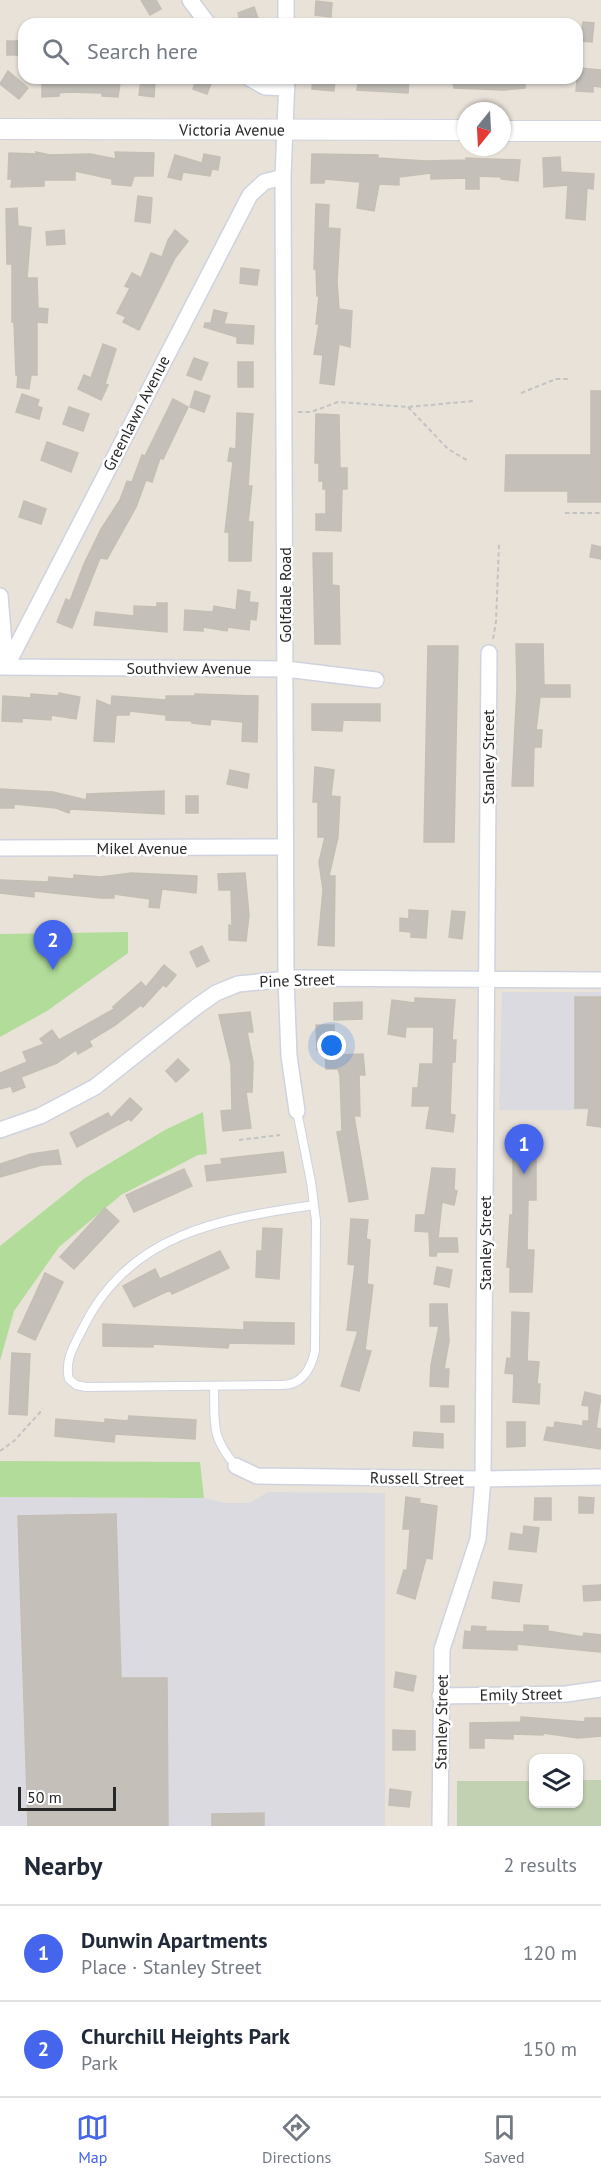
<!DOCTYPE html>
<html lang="en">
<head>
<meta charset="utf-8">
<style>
  :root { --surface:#fff; --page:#f2f2f3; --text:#1f2937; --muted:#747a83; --line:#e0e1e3; --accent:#4465ec }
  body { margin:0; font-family:"PT Sans",sans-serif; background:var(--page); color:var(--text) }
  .controls { position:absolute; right:18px; bottom:18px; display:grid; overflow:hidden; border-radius:12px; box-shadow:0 2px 4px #0004 }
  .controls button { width:54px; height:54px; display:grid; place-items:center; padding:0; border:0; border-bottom:2px solid var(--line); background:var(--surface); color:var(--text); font:30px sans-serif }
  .compass { position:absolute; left:457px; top:102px; width:54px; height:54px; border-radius:50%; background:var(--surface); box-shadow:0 2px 4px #0004; rotate:198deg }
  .scale { position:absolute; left:18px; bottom:15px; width:98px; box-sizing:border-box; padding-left:6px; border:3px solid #272727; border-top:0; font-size:16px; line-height:21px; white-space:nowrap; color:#272727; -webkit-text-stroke:4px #fff; paint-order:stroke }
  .you { position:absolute; left:332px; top:1046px; width:21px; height:21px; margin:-15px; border:4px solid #fff; border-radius:50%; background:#1a73e8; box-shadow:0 0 0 9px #1a73e833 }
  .badge { display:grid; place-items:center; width:39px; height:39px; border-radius:50%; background:var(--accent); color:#fff; font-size:20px; font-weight:700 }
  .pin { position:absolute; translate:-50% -50px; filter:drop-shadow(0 2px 3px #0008) }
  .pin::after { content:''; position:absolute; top:32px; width:21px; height:18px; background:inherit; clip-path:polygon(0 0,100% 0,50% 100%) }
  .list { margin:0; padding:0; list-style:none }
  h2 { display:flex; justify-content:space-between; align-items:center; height:78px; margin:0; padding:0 24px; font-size:26px }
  h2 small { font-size:20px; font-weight:400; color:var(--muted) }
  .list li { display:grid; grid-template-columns:39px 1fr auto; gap:18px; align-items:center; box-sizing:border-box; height:96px; padding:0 24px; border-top:2px solid var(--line) }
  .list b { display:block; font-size:22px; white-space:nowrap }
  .list p { margin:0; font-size:20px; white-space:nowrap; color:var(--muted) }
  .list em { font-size:20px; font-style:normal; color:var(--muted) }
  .icon { flex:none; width:33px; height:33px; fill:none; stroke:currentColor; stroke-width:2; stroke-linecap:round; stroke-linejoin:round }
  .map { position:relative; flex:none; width:601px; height:1826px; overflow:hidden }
  .search { position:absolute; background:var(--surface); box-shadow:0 2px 4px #0004; left:18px; right:18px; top:18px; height:66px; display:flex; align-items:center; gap:15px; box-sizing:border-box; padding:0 21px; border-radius:18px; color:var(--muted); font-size:22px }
  .sheet { height:270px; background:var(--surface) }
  nav { display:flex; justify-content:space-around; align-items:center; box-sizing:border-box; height:84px; border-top:2px solid var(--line); background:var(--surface); font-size:16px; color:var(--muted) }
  nav a { display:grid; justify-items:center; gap:3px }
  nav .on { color:var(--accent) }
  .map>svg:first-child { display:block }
</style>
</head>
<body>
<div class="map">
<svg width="601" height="1826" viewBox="0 0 601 1826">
  <rect width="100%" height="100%" fill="#e9e2d9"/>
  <path fill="#dcdae1" d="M502 992H601V1110H499Z
    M268 1492 385 1493V1826H0V1497L204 1498 225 1503H250Z"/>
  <path fill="#b1dc99" d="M128 932V953L47 1011 0 1037V934Z
    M203 1112 207 1154 198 1155 121 1195 59 1247 14 1311 0 1361V1246L85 1178 165 1130Z
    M0 1461 200 1462 204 1498 0 1497Z"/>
  <path fill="#c2d1b2" d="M579 1780H601V1826H457V1781H533L534 1804H578Z"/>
  <path fill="#c4bfb9" stroke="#c4beb4" stroke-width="1.5" d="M141 0H156L161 9 150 15Z
    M316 1 332 3 331 17 315 15Z
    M254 7 259 21 241 24 238 13Z
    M583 22 594 23 592 42 580 41Z
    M7 41H22V55H7Z
    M578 68 601 70V87L593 86V92L576 91Z
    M8 71 28 88 19 99 0 84Z
    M110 78 120 83 118 97 102 96V93L69 92 59 93V96L42 97V79Z
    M197 78H213L207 94 193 89Z
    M313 78H335L334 91 312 89Z
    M359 78H409L408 93 357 90Z
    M452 78H525V88L504 90 454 88Z
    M141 80 155 82 154 97 139 95Z
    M36 152 50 155 90 154 116 159 115 152 154 153 153 176H134L131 186 112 184V179L75 171V180H44V186L11 187 12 179H8L9 153 36 154Z
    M204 154 220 157 218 170 212 169 210 176 183 172 181 180 168 177 175 155 202 163Z
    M312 154 378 155V158L426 161 466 160V158L520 160 518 181 501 179 502 177 479 176V189H466V178L431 179V173L399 177V185L379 184 374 211 357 208 360 182 325 179 324 183H311Z
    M560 157 561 172 594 174 593 189 587 188 585 220 566 218 568 185 544 187 543 158Z
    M138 196 152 198 150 223 135 221Z
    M316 204 329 205 328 228 340 229 337 282 339 309 352 311 350 347 339 344 334 385 320 383 323 355 314 354 319 324H316L319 296H317L316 269H314Z
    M17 208 18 226 31 228 27 278H37L38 308 48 309 47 323 37 322V375H31L29 389 17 387 18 375H16L14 322H12V264H7L6 209Z
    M64 230 65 244 47 245 46 232Z
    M175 230 188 241 175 258 139 330 123 322 126 317 117 313 130 288 125 286 132 273 141 278 151 253 162 257 168 240Z
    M241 268 259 270 257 285 240 283Z
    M214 310 227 313 224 324 254 326 253 344 237 343V337L204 327 205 323H211Z
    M103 344 116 349 105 384 108 385 101 400 78 389 84 375 91 378Z
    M194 358 208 363 201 380 187 375Z
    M238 362H253V387H238Z
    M195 391 210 396 204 412 190 407Z
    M591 391H601V502H568V491H505L506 455H591Z
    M22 394 39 400 37 406 42 408 39 419 16 412Z
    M173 399 188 407 163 459 160 458 152 482 146 480 136 507 107 559 100 558 72 628 57 622 66 599 70 601 84 564 101 529 120 500 127 481 132 482 142 455 145 456Z
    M69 407 89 414 83 431 63 424Z
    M237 413 253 414 248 486H252L248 522H253L251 561H229V532H225L233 462 228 461 230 448 236 449Z
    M316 414 339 415 340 468H347V489H342L341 531 316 530V514H326V489H323V481H319V463H315Z
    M47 442 78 453 71 472 41 460Z
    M24 501 46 509 41 524 19 517Z
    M592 545 601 547V559L590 557Z
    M313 553H332V585L339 586 340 644H315Z
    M238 590 250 592 249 602 258 603 256 620 250 619 249 630 228 627 227 631 203 627V631L184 630 185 610 213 612 214 606 236 610Z
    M157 603H167V632L94 625 96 612 134 616V606L157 607Z
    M516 644H543L544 685H570V697H540L536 730H542L541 747H534L533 786H512L517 688Z
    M428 646H458L454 842H424Z
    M59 693 80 697 76 719 51 715V720L22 718V722L2 721 3 696 31 698V694L58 696Z
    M195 694 258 696 257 742 242 741 243 722 211 719 210 725 192 723V721L166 720V715L130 711 129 715H116L114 742 94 741 97 700 111 706 112 696 166 700V696H195Z
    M312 704H380V721L343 720 342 731 312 730Z
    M315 767 334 770 331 796 340 797 338 837 329 876H335L334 946 318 945 323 890 319 862 325 837H318V802H313Z
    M230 770 249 774 247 788 227 784Z
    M0 789 53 792 86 800 87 794 164 791V814L70 809 69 813 56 808 14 804V808H0Z
    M186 796H198V813H186Z
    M131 873 197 876 196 893 162 889 159 908 149 907 150 899 114 894V898H101L34 891V897L0 893V880L48 882 49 877 74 879V875L101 877Z
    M245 873 249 915 246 941 229 940V925L232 926 231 890H219L218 874Z
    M409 910 428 911 426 938 411 937V932L400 931V918L409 919Z
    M452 911 465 912 462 939 449 937Z
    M202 946 209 961 197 967 190 952Z
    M164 965 176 975 166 987 163 985 143 1007 141 1005 114 1026 89 1041 92 1046 78 1054 76 1050 57 1063 21 1077 25 1087 13 1092 11 1086 0 1089V1073L27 1062 23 1052 44 1044 40 1039 52 1030 59 1040 114 1009 113 1007 141 982 146 987Z
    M575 997H601V1127L587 1125 589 1108H575Z
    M415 998 455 1000 452 1040H456L455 1062H452L450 1114 455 1115 453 1132 426 1128 430 1106H412L413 1088H418L420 1064H433L434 1027H406L405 1037 388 1034 392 1000 415 1003Z
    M362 1002V1019L334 1020V1003Z
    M250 1012 253 1032H247L253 1062 252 1092H246L251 1128 223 1131 221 1111 232 1110 231 1064 219 1015Z
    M316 1025H334L335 1055 363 1054 365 1075H359L360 1116H354L368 1199 349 1202 337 1132 342 1131 340 1076 338 1069H326L325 1049 317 1050Z
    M178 1059 189 1070 176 1082 166 1071Z
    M130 1098 142 1109 131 1121 129 1119 77 1147 70 1133 108 1113 111 1118Z
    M513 1147H536V1200H528L527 1250H534L532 1292H510V1267H507L510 1215H513Z
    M58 1150 61 1164 42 1165 0 1177V1164L31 1154Z
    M283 1152 286 1172 207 1181 205 1166 222 1164 221 1159Z
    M432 1168 455 1169 454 1190 457 1191 454 1205 442 1202 438 1238H457L458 1252H437L436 1256H430L429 1232 415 1231 416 1215H425Z
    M184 1169 192 1186 134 1212 126 1195Z
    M105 1208 119 1221 74 1269 60 1257Z
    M351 1219 368 1220 366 1239 370 1240 367 1284 373 1285 365 1350 371 1351 359 1391 341 1386 358 1331 347 1330 355 1265 348 1264Z
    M263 1228 282 1229 279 1279 256 1277 257 1251H262Z
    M220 1251 229 1268 172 1294 170 1290 134 1307 123 1286 155 1269 160 1279Z
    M437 1267 452 1270 449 1287 434 1284Z
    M45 1273 63 1282 35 1340 18 1332Z
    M430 1304H447L449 1341 444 1369H449L448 1387 430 1386 431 1365 439 1326H430Z
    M512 1312 529 1313 527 1361 539 1362 537 1384H540L539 1404 513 1402 514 1374 505 1373 507 1358 511 1359Z
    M244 1322 294 1323V1344L229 1343 228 1348 153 1344V1347L103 1346V1324L244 1330Z
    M12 1353 30 1354 27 1415 9 1414Z
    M585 1392 601 1396 596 1428 601 1429 600 1449 544 1440 547 1427 554 1428 555 1422 583 1426V1421H589V1406L582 1405Z
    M441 1406H454V1422H441Z
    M129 1416 196 1420 195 1439 115 1434 114 1442 55 1436 56 1419 105 1423V1419L128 1421Z
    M507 1422H525V1446L507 1447Z
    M414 1432 443 1434V1448L413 1446Z
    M406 1497 420 1499 419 1503 437 1506 432 1559 426 1558 415 1599 397 1593 404 1570 407 1571 410 1529H403Z
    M579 1497 594 1498 593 1513H579Z
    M535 1498H551V1520H534Z
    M116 1514 121 1678H167L168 1826H28L18 1516Z
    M524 1526 539 1528 536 1552 509 1549 511 1533 523 1535Z
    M494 1582 522 1585 519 1602 492 1598Z
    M601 1585V1600L584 1601 583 1586Z
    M524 1625 548 1626V1631L583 1637 584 1633 601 1635V1652L517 1644V1650L463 1648 465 1631 471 1632 472 1626 486 1627 485 1631 524 1632Z
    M396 1672 416 1676 413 1691 394 1687Z
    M521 1717 585 1722V1718H601V1736L578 1738 543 1733V1735L513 1734V1739L484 1738V1748H470V1723L521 1722Z
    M393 1730 415 1731V1750H393Z
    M390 1789 411 1792 409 1807 389 1805Z
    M264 1813V1826H212V1814Z"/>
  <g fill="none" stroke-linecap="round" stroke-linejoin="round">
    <defs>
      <path id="service" d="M297 1111 311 1182C313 1195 314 1208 316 1220L315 1351C311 1368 303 1385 282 1385L86 1387 76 1385 69 1379C64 1360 75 1344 83 1328 129 1233 220 1219 314 1205
        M214 1386C215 1424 210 1436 236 1466"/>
      <path id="minor" d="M190 0 208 24
        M286 0V24
        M249 78 265 87 287 88
        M287 78 283 177 286 979 289 1056 297 1111
        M0 596 6 667
        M0 667 286 669 376 680
        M6 667 250 195 264 182 283 177
        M0 848 285 847
        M0 1130 40 1116 95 1087 196 1007 216 993 238 984 298 978 601 980
        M236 1466 257 1476 483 1479 601 1477
        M440 1696 566 1694 601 1689
        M440 1826 442 1649 478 1539 483 1479 489 653"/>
      <g id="tertiary">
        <path id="s1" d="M0 129 466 130"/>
        <path d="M502 131H601"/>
      </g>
    </defs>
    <use href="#service" stroke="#cfd2df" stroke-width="10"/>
    <use href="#minor" stroke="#cfd2df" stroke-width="18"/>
    <use href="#tertiary" stroke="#cfd2df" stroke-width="22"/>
    <path stroke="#c3c3c3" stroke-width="2" stroke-dasharray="4.5 3" stroke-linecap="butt" d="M521 393 556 379H571
      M408 407 448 449 467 460
      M298 412H311L338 402 408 407 473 401
      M565 513H601
      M493 639 496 622 499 544
      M239 1140 280 1135
      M0 1451 14 1441 43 1409"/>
    <use href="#service" stroke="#fff" stroke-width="8"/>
    <use href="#minor" stroke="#fff" stroke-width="15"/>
    <use href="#tertiary" stroke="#fff" stroke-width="20"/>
  </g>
  <g text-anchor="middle" stroke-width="5" stroke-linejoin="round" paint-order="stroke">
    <g font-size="16" fill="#272727" stroke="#fff">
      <text dy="6" stroke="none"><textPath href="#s1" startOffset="232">Victoria Avenue</textPath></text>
      <text transform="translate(136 413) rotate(-63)" y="6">Greenlawn Avenue</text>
      <text transform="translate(285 595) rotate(-90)" y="6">Golfdale Road</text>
      <text x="189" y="674">Southview Avenue</text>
      <text transform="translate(488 757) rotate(-90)" y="6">Stanley Street</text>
      <text x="142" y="854">Mikel Avenue</text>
      <text transform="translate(297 980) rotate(-2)" y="6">Pine Street</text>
      <text transform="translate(485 1243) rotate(-90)" y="6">Stanley Street</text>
      <text transform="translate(417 1478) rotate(1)" y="6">Russell Street</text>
      <text transform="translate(521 1694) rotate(-1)" y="6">Emily Street</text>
      <text transform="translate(441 1722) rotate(-89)" y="6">Stanley Street</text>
    </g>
  </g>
</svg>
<div class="controls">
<button><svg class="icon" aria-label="layers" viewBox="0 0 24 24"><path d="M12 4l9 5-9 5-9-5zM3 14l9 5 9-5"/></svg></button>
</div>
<svg class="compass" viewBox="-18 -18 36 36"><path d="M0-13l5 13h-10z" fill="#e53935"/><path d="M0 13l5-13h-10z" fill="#747a83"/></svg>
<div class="scale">50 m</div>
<div class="you"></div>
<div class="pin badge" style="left:524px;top:1174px">1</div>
<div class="pin badge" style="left:53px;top:970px">2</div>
<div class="search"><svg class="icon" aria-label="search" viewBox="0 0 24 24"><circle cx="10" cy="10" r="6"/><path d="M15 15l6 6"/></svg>Search here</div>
</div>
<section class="sheet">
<h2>Nearby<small>2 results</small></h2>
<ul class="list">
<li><span class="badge">1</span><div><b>Dunwin Apartments</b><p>Place · Stanley Street</p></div><em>120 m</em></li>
<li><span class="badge">2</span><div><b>Churchill Heights Park</b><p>Park</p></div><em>150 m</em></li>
</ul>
</section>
<nav>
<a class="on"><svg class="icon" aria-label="map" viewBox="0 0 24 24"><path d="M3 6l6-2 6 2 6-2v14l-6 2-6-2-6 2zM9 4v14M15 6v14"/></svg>Map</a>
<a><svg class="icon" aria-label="directions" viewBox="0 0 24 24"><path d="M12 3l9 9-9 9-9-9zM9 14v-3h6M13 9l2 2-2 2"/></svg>Directions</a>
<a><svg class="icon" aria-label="saved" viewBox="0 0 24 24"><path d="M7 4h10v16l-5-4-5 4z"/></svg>Saved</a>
</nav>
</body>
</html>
